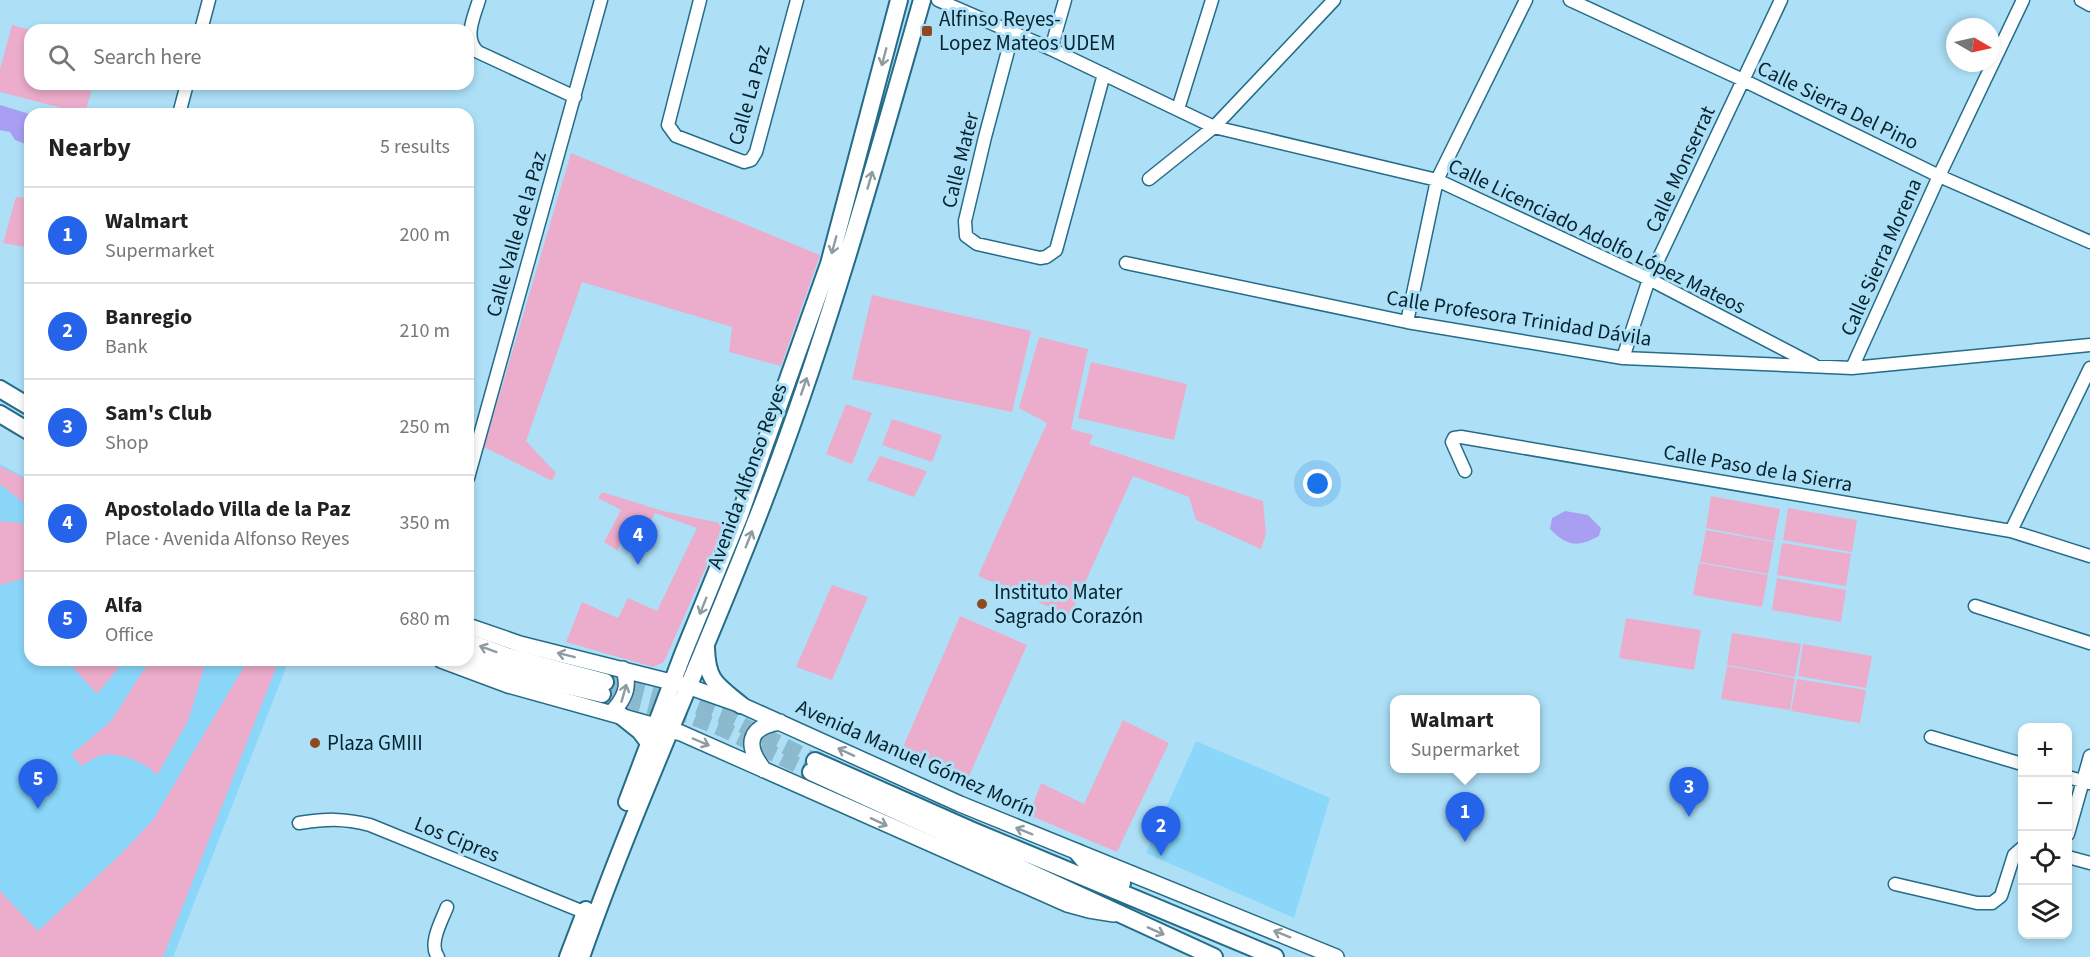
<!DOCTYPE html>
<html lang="en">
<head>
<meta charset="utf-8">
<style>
  :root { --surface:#fff; --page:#f6f6f6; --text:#222; --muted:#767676; --line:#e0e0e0; --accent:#2563eb }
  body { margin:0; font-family:"Source Sans 3",sans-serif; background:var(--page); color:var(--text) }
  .controls { position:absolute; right:18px; bottom:18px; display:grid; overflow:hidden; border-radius:12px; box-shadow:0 3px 9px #0003 }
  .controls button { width:54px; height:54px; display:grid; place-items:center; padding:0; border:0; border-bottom:2px solid var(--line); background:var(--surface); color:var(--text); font:30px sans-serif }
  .compass { position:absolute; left:1946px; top:18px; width:54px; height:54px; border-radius:50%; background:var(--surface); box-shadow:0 3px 9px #0003; rotate:99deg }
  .you { position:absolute; left:1318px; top:484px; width:21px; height:21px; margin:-15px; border:4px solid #fff; border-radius:50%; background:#1a73e8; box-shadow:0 0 0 9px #1a73e833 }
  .badge { display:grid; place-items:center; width:39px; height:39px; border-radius:50%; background:var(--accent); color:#fff; font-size:20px; font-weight:700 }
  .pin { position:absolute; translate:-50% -50px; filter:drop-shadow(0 2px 3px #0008) }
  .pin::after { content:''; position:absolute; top:32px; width:21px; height:18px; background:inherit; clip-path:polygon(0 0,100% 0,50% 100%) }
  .popup { position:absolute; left:1390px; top:695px; width:150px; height:78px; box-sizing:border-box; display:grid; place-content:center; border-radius:12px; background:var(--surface); filter:drop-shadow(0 2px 4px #0005); font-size:20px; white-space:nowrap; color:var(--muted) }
  .popup b { font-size:22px; color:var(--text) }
  .popup::after { content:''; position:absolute; left:50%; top:100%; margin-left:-12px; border:12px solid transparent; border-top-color:var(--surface) }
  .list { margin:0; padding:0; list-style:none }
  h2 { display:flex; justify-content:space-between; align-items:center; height:78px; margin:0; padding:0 24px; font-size:26px }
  h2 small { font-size:20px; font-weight:400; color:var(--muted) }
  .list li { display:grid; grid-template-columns:39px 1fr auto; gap:18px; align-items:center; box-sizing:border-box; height:96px; padding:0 24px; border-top:2px solid var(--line) }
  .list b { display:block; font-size:22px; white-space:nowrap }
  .list p { margin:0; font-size:20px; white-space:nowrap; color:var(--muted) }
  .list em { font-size:20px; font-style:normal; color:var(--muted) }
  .icon { flex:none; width:33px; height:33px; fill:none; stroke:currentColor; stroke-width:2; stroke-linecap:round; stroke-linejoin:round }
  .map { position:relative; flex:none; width:2090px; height:957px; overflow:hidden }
  .search { position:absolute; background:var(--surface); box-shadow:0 3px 9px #0003; left:24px; top:24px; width:450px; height:66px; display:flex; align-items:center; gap:15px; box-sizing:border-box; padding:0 21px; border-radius:18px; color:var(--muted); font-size:22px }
  .panel { position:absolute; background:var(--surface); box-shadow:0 3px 9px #0003; left:24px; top:108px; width:450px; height:558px; border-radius:18px }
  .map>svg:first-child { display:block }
</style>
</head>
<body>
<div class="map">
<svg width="2090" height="957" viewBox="0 0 2090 957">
  <rect width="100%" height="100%" fill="#ade0f7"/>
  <path fill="#8ad7fa" d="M0 464 30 480V660H289L173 957H0Z
    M1196 741 1330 798 1294 918 1146 853Z"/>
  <path fill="#ecadcc" d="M12 25 30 30V84H93L85 114 0 92V69Z
    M571 153 820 255 781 366 729 352 732 327 582 282 526 441 556 473 552 481 484 447Z
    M30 177V248L3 243 16 197 25 198Z
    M872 295 1031 331 1012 412 852 379Z
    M1039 337 1088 349 1071 429 1093 435 1089 444 1263 501 1266 534 1261 549 1196 520 1189 497 1133 476 1070 616 978 576 1047 423 1019 408Z
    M1091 362 1187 384 1174 440 1078 418Z
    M846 404 872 413 852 464 826 454Z
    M892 419 942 435 932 462 882 445Z
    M880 456 927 471 914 497 867 480Z
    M0 466 30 481V508L0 484Z
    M602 492 663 511 725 524 664 662 653 667 566 642 582 602 618 618 628 598 657 611 697 528 655 513 638 548 621 540 618 551 604 542 621 510 598 498Z
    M1711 496 1780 509 1774 541 1706 528Z
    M1788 508 1857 520 1852 552 1783 540Z
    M0 521 22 523 30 535V577L0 585Z
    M1706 530 1774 542 1768 574 1700 562Z
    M1782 543 1851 554 1846 586 1777 575Z
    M1699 563 1768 575 1762 607 1693 595Z
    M1777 578 1846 590 1841 622 1772 610Z
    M832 585 868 597 832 680 796 667Z
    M960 616 1027 645 969 776 903 747Z
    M1626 618 1701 630 1694 670 1619 658Z
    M1732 633 1801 644 1795 677 1727 665Z
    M1803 644 1872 656 1866 688 1798 676Z
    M66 660H125L97 694Z
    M150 660 206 662 188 721 157 775C145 762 117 750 99 756 93 758 87 763 82 766L71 755 111 721Z
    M248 660H279L163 957H0V891L38 931 121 854 153 820Z
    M1727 666 1795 678 1790 710 1721 699Z
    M1797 679 1866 690 1860 723 1791 711Z
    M1123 720 1169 743 1117 852 1029 815 1041 783 1084 804Z"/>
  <path fill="#a89ff3" d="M0 105 30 114V137L28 145 15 140 10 132 0 130Z
    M1565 511 1588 515 1601 528 1599 536C1577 548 1567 546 1550 529L1552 518Z"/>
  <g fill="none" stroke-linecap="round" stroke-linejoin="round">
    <path stroke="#8bbacf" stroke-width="16" stroke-dasharray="16 8" stroke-linecap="butt" d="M605 682 694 705 728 718 815 761
      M602 694 690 716 723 729 811 772"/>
    <defs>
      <path id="minor" d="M479 0C474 17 463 38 478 52L575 97
        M700 0 668 125 676 136 744 162 751 160 756 152 797 0
        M938 0 1051 49 1214 127 1437 180 1649 279 1814 365
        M1570 0 1743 80 1939 176 2090 242
        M2081 0 2090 5
        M201 30 209 0
        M1013 32 985 137 965 221 966 236 977 244 1040 258 1046 257 1056 250 1104 74
        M1051 49 1065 0
        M1178 109 1212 0
        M179 114 187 84
        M1149 179 1214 127 1334 0
        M1126 263 1407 322 1623 358 1852 368 2090 345
        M1407 322 1437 180 1526 0
        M1623 358 1649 279 1781 0
        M1852 368 1939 176 2023 0
        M1465 471 1452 442 1454 438 1461 437 2011 531 2090 556
        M468 478 601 0
        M2011 531 2090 368
        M1975 606 2090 643
        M1931 737 2022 764
        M2068 777 2089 783
        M299 823C327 819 342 818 370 825L591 915
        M2068 834 2090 756
        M2068 857 2090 863
        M1895 884 1977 903H1992L2001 896 2014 855 2022 848
        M438 957C428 944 442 920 447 907"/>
      <path id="tertiary" d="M468 626 520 644 687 686 741 705 960 804 1336 957
        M441 660 508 685 681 733 1067 904 1089 910 1114 914
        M611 713C624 700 631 686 623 669
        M764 770C745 746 747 727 780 722"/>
      <path id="secondary" d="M0 389 30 407
        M0 414 30 432
        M468 642 507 656 605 682
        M706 648C707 682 717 685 741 705
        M468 656 522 675 602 694
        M620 715 640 731 650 744
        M815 761 973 831 1275 957
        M811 772 1214 957
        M627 802 683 654 739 517 829 264 899 0
        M1078 853 1089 866 1122 883
        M568 957 586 910
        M581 957C633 809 699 667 756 521 823 351 872 175 922 0"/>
    </defs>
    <use href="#minor" stroke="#246c88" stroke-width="15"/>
    <use href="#tertiary" stroke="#246c88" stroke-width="18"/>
    <use href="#secondary" stroke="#246c88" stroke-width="20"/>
    <use href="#minor" stroke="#fff" stroke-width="12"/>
    <use href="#tertiary" stroke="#fff" stroke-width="15"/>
    <use href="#secondary" stroke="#fff" stroke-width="16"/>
  </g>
  <defs><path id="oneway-shaft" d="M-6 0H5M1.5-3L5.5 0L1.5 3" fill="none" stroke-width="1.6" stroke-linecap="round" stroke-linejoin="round" transform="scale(1.5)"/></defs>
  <g stroke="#8e9ca1">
    <use href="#oneway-shaft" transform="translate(884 57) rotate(105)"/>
    <use href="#oneway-shaft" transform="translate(870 180) rotate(-74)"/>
    <use href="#oneway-shaft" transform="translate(834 245) rotate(105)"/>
    <use href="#oneway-shaft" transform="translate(804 386) rotate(-71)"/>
    <use href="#oneway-shaft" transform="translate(749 539) rotate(-68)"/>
    <use href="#oneway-shaft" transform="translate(703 606) rotate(112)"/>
    <use href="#oneway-shaft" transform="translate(488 649) rotate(-160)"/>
    <use href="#oneway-shaft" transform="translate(566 655) rotate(-166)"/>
    <use href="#oneway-shaft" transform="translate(624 693) rotate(-74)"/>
    <use href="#oneway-shaft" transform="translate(701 742) rotate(23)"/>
    <use href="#oneway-shaft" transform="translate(846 752) rotate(-155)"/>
    <use href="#oneway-shaft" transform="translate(879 822) rotate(25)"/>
    <use href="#oneway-shaft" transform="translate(1024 831) rotate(-158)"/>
    <use href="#oneway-shaft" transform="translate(1156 931) rotate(24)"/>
    <use href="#oneway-shaft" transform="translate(1282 934) rotate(-158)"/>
  </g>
  <g fill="#8f4921" stroke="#ade0f7" stroke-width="2">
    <rect x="921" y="25" width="12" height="12" rx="3"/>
    <circle cx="982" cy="604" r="6"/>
    <circle cx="315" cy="743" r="6"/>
  </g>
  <g text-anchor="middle" stroke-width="6" stroke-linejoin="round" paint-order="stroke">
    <g font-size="21" fill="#05232f" stroke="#ade0f7" text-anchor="start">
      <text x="939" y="26">Alfinso Reyes-<tspan x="939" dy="24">Lopez Mateos UDEM</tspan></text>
      <text x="994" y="599">Instituto Mater<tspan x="994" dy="24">Sagrado Corazón</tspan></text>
      <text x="327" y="750">Plaza GMIII</text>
    </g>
    <g font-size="21" fill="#05232f" stroke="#ade0f7">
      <text transform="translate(749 95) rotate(-74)" y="7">Calle La Paz</text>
      <text transform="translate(1838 105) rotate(26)" y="7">Calle Sierra Del Pino</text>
      <text transform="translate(960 160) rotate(-76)" y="7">Calle Mater</text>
      <text transform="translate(1680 169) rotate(-65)" y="7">Calle Monserrat</text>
      <text transform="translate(516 234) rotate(-74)" y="7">Calle Valle de la Paz</text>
      <text transform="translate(1597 236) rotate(26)" y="7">Calle Licenciado Adolfo López Mateos</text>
      <text transform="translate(1881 257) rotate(-66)" y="7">Calle Sierra Morena</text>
      <text transform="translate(1519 318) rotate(9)" y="7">Calle Profesora Trinidad Dávila</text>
      <text transform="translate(1758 468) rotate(10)" y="7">Calle Paso de la Sierra</text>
      <text transform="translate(747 476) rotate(-70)" y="7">Avenida Alfonso Reyes</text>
      <text transform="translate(916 758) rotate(24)" y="7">Avenida Manuel Gómez Morín</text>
      <text transform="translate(457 839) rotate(22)" y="7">Los Cipres</text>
    </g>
  </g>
</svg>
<div class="controls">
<button>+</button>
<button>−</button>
<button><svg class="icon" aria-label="locate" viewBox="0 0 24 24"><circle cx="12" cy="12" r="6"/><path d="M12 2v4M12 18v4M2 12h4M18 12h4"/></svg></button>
<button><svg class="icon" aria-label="layers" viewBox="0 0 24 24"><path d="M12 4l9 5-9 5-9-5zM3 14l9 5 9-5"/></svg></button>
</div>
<svg class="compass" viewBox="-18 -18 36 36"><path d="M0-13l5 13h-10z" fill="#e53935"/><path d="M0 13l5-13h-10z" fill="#767676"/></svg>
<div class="you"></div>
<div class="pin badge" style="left:1465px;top:842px">1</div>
<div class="popup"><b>Walmart</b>Supermarket</div>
<div class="pin badge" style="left:1161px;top:856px">2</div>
<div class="pin badge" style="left:1689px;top:817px">3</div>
<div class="pin badge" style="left:638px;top:565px">4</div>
<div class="pin badge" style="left:38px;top:809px">5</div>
<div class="search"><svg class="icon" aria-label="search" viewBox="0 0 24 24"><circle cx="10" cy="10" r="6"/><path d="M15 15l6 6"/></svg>Search here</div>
<section class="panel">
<h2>Nearby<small>5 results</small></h2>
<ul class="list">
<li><span class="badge">1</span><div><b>Walmart</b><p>Supermarket</p></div><em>200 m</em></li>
<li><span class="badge">2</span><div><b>Banregio</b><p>Bank</p></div><em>210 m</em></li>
<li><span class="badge">3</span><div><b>Sam's Club</b><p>Shop</p></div><em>250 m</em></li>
<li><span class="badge">4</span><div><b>Apostolado Villa de la Paz</b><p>Place · Avenida Alfonso Reyes</p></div><em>350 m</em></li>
<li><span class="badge">5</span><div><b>Alfa</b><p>Office</p></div><em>680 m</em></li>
</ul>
</section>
</div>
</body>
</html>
